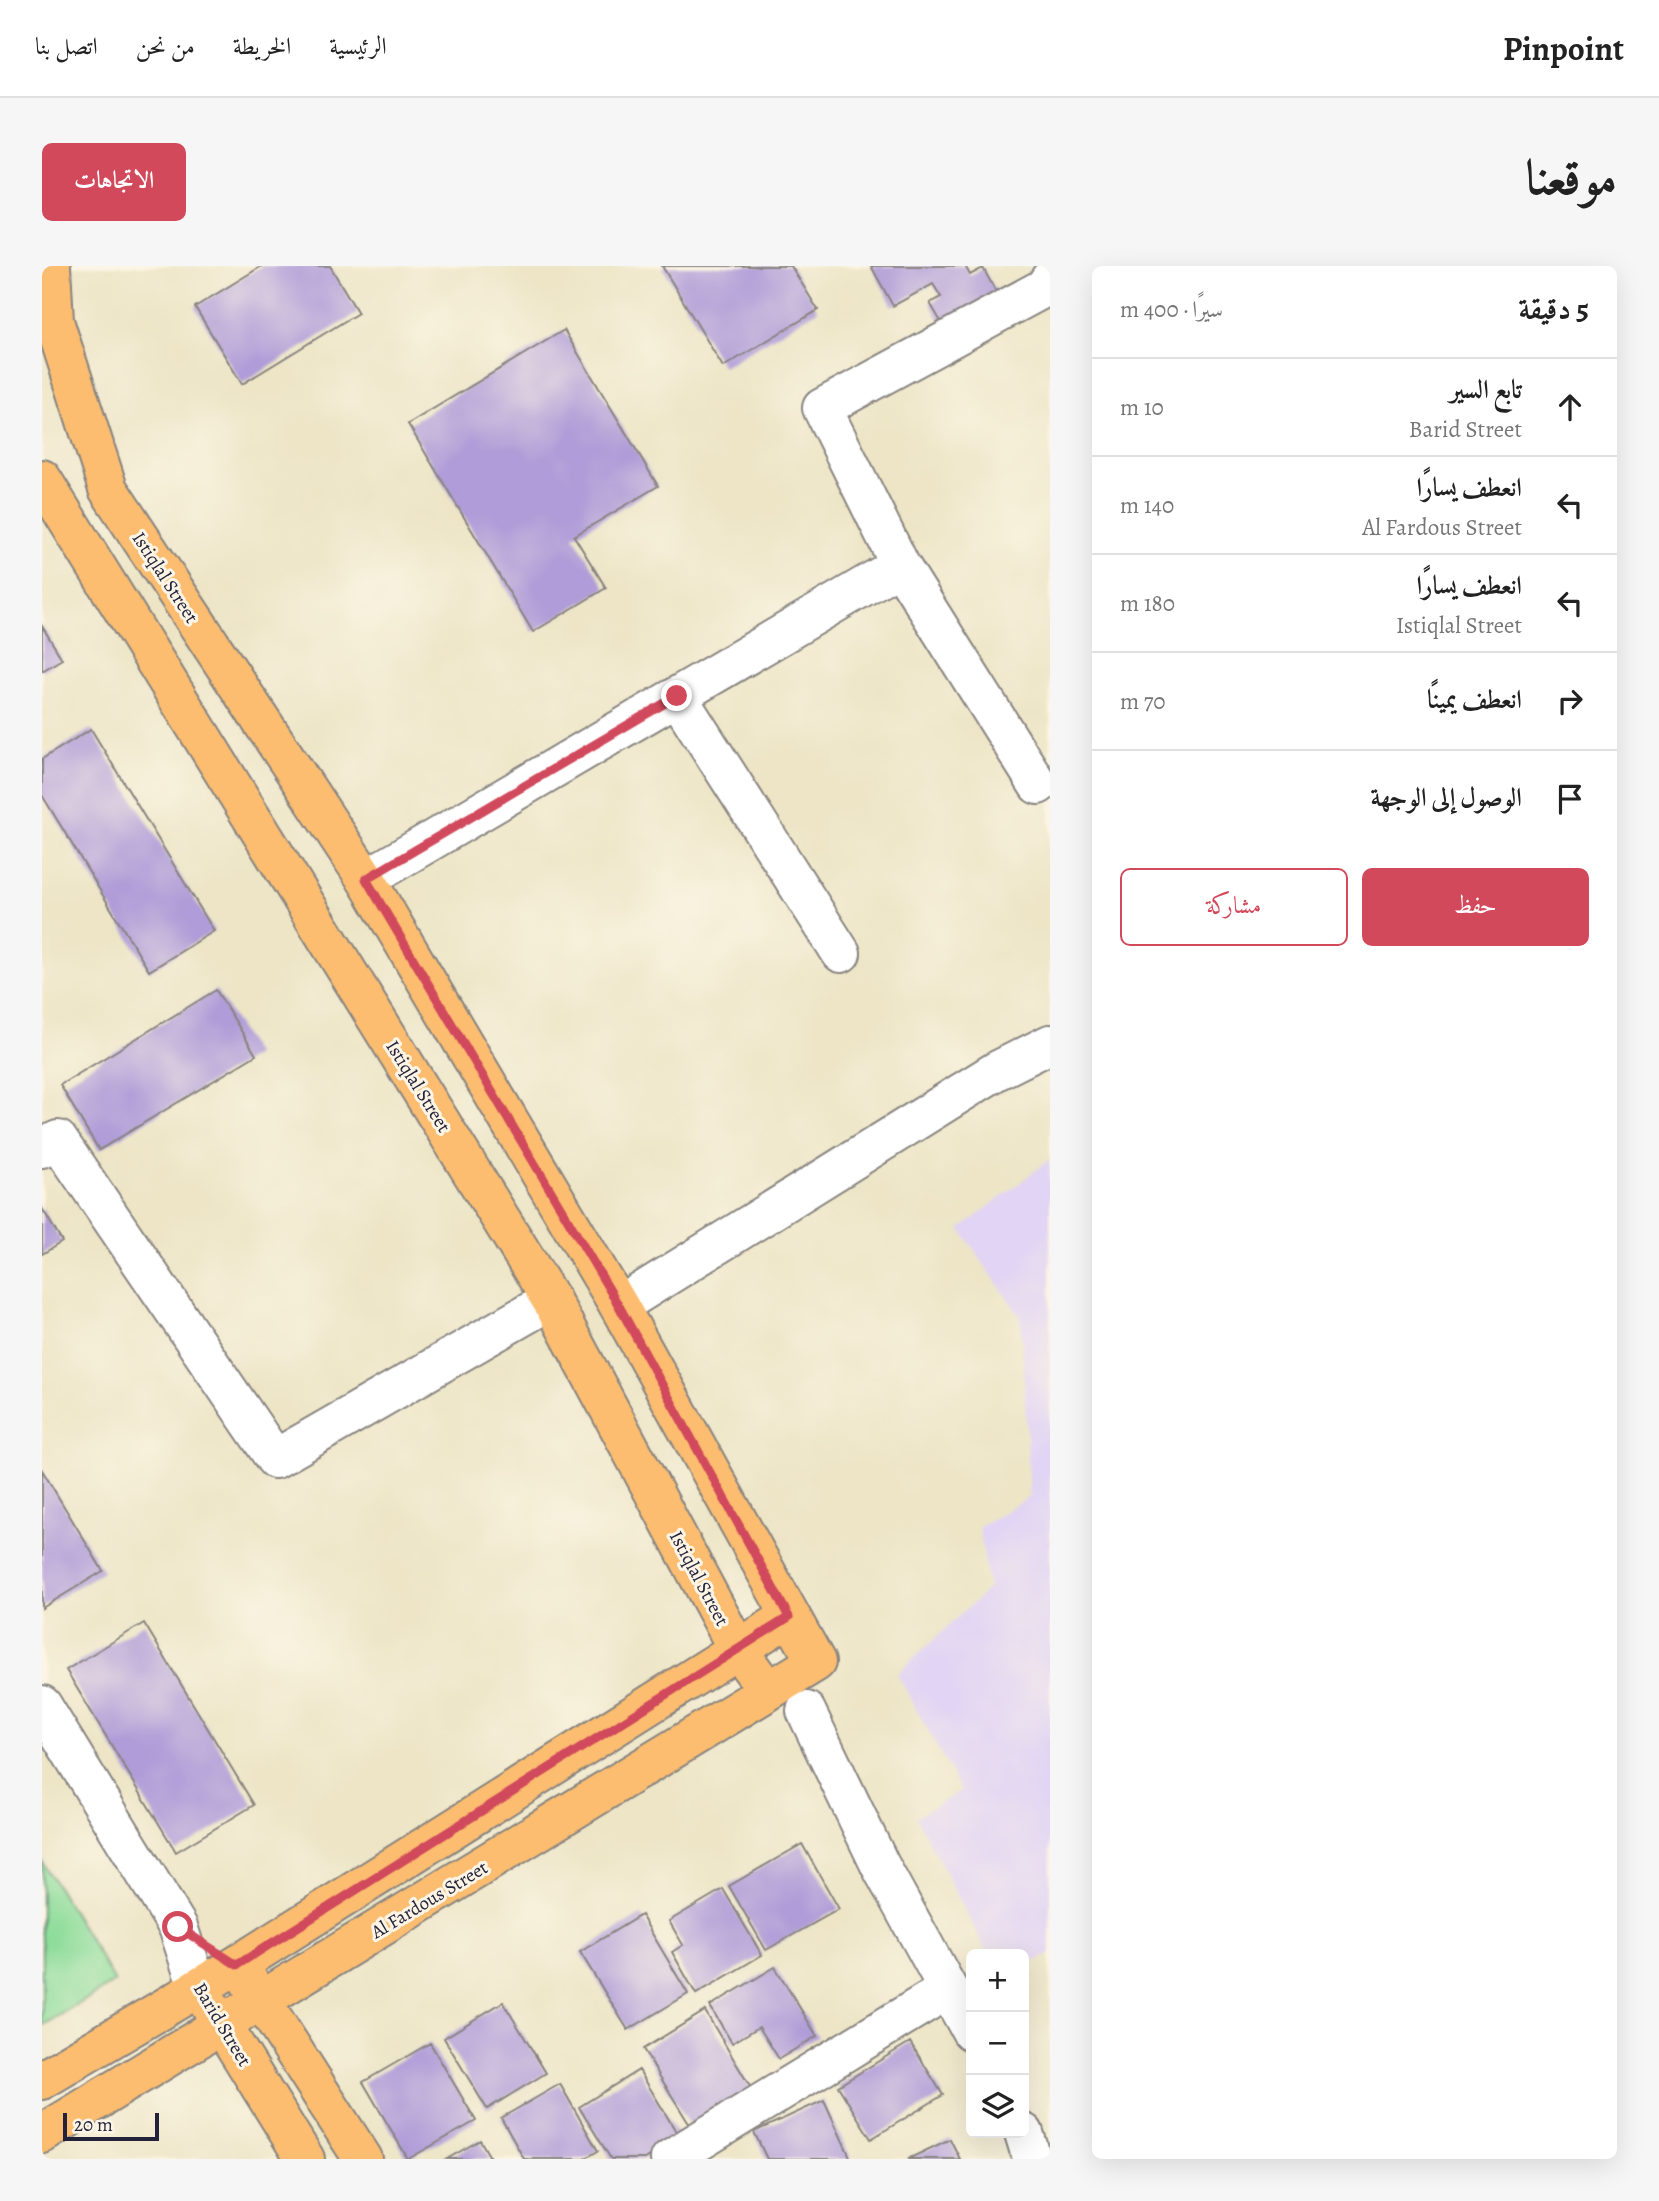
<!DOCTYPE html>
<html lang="ar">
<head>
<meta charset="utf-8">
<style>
  :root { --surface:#fff; --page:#f6f6f6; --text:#222; --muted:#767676; --line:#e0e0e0; --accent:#d1495b }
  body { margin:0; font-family:Alegreya,Amiri,serif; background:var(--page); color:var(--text); direction:rtl }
  .controls { position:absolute; right:21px; bottom:21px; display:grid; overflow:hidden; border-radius:10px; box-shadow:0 7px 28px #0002 }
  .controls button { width:63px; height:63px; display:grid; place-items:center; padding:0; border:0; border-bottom:2px solid var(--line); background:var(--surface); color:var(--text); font:35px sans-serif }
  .scale { position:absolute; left:21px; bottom:18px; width:96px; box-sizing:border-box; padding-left:7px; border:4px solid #22223b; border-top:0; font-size:19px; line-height:24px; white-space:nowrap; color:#22223b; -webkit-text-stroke:5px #fcf5e5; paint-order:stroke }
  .stop { position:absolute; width:21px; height:21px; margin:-16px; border:5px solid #d1495b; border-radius:50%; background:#fff }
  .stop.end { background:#d1495b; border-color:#fff; box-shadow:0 2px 7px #0008 }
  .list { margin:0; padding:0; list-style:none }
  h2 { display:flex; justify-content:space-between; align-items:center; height:91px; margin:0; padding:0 28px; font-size:30px }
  h2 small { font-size:23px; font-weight:400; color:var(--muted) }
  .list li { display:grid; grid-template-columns:46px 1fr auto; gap:21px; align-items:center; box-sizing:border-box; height:98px; padding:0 28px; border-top:2px solid var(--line) }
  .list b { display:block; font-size:26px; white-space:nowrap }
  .list p { margin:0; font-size:23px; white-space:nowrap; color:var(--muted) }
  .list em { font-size:23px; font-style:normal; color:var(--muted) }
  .actions { display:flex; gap:14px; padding:21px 28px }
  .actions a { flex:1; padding:16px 0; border:2px solid var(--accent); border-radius:10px; text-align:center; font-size:24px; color:var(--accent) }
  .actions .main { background:var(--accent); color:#fff }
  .icon { flex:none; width:38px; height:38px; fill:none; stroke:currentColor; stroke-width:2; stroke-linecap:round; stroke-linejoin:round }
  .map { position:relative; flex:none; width:1008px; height:1893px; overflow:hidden; direction:ltr; border-radius:10px }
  header { display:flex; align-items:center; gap:42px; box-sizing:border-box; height:98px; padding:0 35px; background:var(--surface); border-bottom:2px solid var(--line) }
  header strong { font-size:33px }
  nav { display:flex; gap:38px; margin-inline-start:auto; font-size:24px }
  .intro { display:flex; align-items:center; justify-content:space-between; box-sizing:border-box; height:168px; padding:0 42px }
  h1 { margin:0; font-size:49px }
  .button { padding:18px 32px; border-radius:10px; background:var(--accent); color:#fff; font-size:24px; font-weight:700 }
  main { display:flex; gap:42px; padding:0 42px }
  aside { flex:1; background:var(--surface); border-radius:10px; box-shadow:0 7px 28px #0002 }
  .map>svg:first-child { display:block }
</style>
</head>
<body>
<header>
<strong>Pinpoint</strong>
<nav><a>الرئيسية</a><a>الخريطة</a><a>من نحن</a><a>اتصل بنا</a></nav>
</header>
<div class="intro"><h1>موقعنا</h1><a class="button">الاتجاهات</a></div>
<main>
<aside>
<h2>5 دقيقة<small>سيرًا · 400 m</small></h2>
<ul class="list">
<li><svg class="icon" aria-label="ahead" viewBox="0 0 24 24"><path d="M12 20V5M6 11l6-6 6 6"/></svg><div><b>تابع السير</b><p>Barid Street</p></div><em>10 m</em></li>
<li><svg class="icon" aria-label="left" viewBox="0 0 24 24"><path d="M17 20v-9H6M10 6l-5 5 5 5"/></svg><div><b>انعطف يسارًا</b><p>Al Fardous Street</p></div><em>140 m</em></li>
<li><svg class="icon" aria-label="left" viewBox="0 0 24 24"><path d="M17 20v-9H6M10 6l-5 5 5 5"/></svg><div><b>انعطف يسارًا</b><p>Istiqlal Street</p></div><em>180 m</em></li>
<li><svg class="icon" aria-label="right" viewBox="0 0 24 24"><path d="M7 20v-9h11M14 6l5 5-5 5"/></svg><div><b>انعطف يمينًا</b></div><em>70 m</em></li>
<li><svg class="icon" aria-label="arrive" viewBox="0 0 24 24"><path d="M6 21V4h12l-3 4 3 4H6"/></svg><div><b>الوصول إلى الوجهة</b></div></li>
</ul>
<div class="actions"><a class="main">حفظ</a><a>مشاركة</a></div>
</aside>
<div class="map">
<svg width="1008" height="1893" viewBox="0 0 1008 1893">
  <rect width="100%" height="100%" fill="#fcf5e5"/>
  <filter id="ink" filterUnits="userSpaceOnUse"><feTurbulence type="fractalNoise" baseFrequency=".0143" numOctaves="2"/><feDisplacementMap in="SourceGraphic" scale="14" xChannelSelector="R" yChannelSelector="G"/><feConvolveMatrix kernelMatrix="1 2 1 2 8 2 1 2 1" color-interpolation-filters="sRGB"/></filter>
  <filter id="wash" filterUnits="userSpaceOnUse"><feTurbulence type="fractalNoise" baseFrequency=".00686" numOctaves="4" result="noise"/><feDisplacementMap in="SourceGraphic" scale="28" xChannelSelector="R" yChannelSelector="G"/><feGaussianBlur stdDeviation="1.57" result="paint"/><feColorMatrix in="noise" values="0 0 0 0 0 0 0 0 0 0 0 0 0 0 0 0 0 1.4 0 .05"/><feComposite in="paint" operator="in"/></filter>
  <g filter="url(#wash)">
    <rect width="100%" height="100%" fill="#ede5c6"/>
    <path fill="#e1d4f4" d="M1008 893V1688L982 1702V1688H946L874 1551 919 1525 855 1408 947 1322 937 1261 988 1231 979 1052 918 963Z"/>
    <path fill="#8fdd9b" stroke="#58806b" stroke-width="2" d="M0 1595 73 1716 0 1760Z"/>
    <g id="blocks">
      <path fill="#b09cd8" d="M220 0H288L316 47 200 118 153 41Z
        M620 0H749L776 44 681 101Z
        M829 0H923L928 9 941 2 957 31 902 61 888 37 899 31 891 18 851 40Z
        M522 64 616 220 532 270 564 322 491 366 366 158Z
        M0 360 20 393 0 405Z
        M49 463 172 665 107 705 0 529V493Z
        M174 724 214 789 57 884 18 819Z
        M0 942 20 976 0 988Z
        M0 1204 61 1305 0 1342Z
        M102 1357 212 1539 134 1586 24 1404Z
        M760 1578 797 1643 724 1684 687 1620Z
        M681 1623 720 1689 654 1728 630 1686 641 1679 627 1655Z
        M599 1649 646 1728 586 1764 538 1686Z
        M733 1701 775 1770 737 1793 717 1761 690 1777 668 1740Z
        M461 1736 504 1807 445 1843 402 1772Z
        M663 1745 710 1824 649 1861 601 1783Z
        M868 1776 901 1829 829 1873 796 1820Z
        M388 1777 434 1855 366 1893 321 1816Z
        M597 1804 638 1872 603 1893H569L537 1841Z
        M518 1818 556 1885 542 1893H482L459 1852Z
        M782 1834 809 1893H725L712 1866Z
        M908 1873 918 1893H866Z
        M438 1874 449 1893H405Z"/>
    </g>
  </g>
  <g filter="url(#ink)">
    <use href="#blocks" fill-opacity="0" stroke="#888480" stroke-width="2"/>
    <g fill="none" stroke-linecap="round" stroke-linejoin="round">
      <defs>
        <path id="minor" d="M858 299 996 519
          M635 430 799 687
          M324 613 858 299 780 142 1002 22 1008 13
          M0 882 16 874 233 1193 509 1034
          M577 1040 954 805 1008 778
          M0 1439 136 1661 156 1722
          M764 1445 838 1599 929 1765
          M982 1867 990 1893
          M628 1893 906 1723"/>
        <path id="major" d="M0 213 509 1034 696 1384 726 1425
          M207 1715 321 1893
          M167 1738 263 1893
          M0 1814 195 1699 747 1351
          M0 1868 774 1396 577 1040 324 613 66 223 12 55 9 0"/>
      </defs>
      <use href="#minor" stroke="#888480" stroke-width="42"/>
      <use href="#major" stroke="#888480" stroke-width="42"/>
      <use href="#minor" stroke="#fff" stroke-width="38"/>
      <use href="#major" stroke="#fcbd6f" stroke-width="38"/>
    </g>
  </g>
  <g fill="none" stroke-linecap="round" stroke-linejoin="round" filter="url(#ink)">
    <path stroke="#d1495b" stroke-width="9" d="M136 1661 195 1699 747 1351 577 1040 324 613 635 430"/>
  </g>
  <g text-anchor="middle" stroke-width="6" stroke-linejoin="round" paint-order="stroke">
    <g font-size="19" fill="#22223b" stroke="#fcf5e5">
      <text transform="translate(124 311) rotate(57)" y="7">Istiqlal Street</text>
      <text transform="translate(377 820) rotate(58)" y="7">Istiqlal Street</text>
      <text transform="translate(658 1312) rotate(62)" y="7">Istiqlal Street</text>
      <text transform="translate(387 1633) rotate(-31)" y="7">Al Fardous Street</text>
      <text transform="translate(181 1758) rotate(59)" y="7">Barid Street</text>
    </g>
  </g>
</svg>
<div class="controls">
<button>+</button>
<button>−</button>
<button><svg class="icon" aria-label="layers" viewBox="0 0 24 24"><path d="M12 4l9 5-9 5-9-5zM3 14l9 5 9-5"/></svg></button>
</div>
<div class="scale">20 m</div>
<div class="stop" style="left:136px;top:1661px"></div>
<div class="stop end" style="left:635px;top:430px"></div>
</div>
</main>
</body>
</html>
